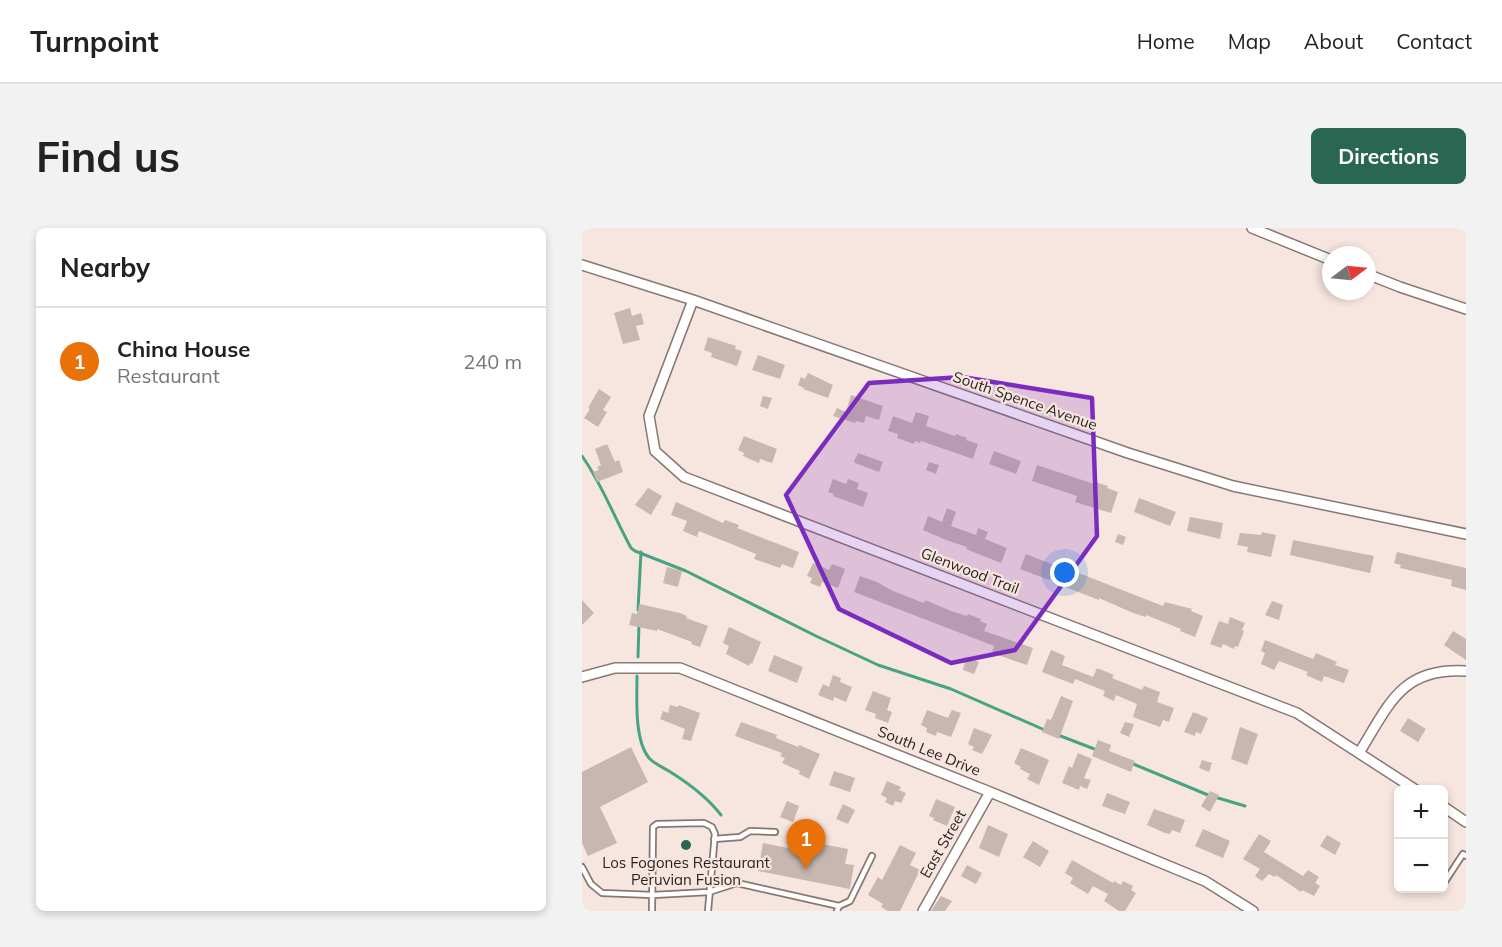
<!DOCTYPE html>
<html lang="en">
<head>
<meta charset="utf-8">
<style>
  :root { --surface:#fff; --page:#f2f2f2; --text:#222; --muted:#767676; --line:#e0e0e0; --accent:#2a6753 }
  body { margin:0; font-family:Mulish,sans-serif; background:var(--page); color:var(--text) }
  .controls { position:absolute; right:18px; bottom:18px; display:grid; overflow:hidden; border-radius:9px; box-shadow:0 3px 9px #0003 }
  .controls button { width:54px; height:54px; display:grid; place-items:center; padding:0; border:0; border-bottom:2px solid var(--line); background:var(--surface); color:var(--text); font:30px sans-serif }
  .compass { position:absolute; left:740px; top:18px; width:54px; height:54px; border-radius:50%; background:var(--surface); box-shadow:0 3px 9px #0003; rotate:74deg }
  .you { position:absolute; left:483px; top:345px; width:21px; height:21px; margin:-15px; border:4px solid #fff; border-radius:50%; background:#1a73e8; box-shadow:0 0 0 9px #1a73e833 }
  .badge { display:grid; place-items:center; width:39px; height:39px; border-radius:50%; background:var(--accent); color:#fff; font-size:20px; font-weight:700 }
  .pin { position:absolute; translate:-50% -50px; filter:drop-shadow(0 2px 3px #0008) }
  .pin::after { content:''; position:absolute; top:32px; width:21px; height:18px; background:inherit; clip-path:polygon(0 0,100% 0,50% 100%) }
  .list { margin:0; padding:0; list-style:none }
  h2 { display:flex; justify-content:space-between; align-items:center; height:78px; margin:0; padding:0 24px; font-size:26px }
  h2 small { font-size:20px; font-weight:400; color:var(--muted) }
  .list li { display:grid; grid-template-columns:39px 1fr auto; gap:18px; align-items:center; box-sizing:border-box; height:108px; padding:0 24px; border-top:2px solid var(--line) }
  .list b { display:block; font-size:22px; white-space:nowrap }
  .list p { margin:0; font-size:20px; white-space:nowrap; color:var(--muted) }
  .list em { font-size:20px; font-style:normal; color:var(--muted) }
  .map { position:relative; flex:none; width:884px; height:683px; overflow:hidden; border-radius:9px }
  header { display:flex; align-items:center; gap:36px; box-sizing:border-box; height:84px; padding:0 30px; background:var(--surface); border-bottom:2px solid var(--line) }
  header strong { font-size:28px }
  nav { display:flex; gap:33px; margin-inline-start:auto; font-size:21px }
  .intro { display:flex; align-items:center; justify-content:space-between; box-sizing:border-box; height:144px; padding:0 36px }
  h1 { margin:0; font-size:42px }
  .button { padding:15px 27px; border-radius:9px; background:var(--accent); color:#fff; font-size:21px; font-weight:700 }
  main { display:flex; gap:36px; padding:0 36px }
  aside { flex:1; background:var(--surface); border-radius:9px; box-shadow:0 3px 9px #0003 }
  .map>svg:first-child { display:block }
</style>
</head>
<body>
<header>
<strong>Turnpoint</strong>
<nav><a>Home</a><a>Map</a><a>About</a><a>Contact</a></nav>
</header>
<div class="intro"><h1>Find us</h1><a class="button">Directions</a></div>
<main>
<aside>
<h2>Nearby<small></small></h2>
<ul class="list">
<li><span class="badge" style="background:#e8710a">1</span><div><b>China House</b><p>Restaurant</p></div><em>240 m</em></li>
</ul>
</aside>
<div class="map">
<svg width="884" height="683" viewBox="0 0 884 683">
  <rect width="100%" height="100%" fill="#f7e6df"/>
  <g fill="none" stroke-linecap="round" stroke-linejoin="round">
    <path stroke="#48a385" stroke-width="3" d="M0 228C20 256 32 289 49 320L53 323 104 343 234 408 296 437 369 461 465 503
      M56 382 59 324
      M56 429 57 395
      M55 448C55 470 52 512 67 530 72 536 83 540 90 545 109 557 125 569 139 587
      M476 507 515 522
      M549 535 626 567 663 578"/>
  </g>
  <path fill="#c7b7b0" d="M48 80 50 88 59 85 62 96 54 98 58 112 41 116 32 85Z
    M126 109 154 118 153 121 160 123 155 138 129 129 130 125 122 122Z
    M176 127 203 137 198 151 170 142Z
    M226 145 251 157 246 170 221 161 222 160 216 157 219 149 223 151Z
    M17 161 29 169 21 182 25 184 16 199 2 190 8 181 6 180Z
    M269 167 301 178 297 192 284 188 282 195 274 193 273 195 251 188 255 180 264 184Z
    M181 168 190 170 186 181 178 178Z
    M334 184 347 188 344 198 373 208 374 206 385 210 384 212 396 216 391 231 339 213 338 215 333 213 332 216 315 210 316 206 306 203 311 188 330 195Z
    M162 208 195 221 190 235 178 231 177 235 161 228 162 225 156 222Z
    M25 216 33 234 37 232 41 244 15 254 11 244 17 242 15 239 19 237 13 221Z
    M412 223 439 233 434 246 407 236Z
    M276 225 301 234 297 244 273 235 272 233Z
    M347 234 357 237 354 246 344 242Z
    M455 237 512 256 513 254 526 258 525 260 536 264 529 285 493 274 495 268 450 253Z
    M251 251 264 256 266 251 277 255 275 261 286 265 281 279 251 268 252 266 246 264Z
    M66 260 80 268 69 287 53 277Z
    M557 270 594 284 588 298 552 284Z
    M94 274 141 295 143 292 157 297 155 300 217 324 211 340 200 336 198 340 172 331 174 326 117 303 115 309 101 303 105 293 89 287Z
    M365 280 374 284 369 298 394 307 396 300 406 304 403 311 425 320 419 335 384 321 385 319 364 312 341 302 346 288 360 294Z
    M608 289 641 295 638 311 605 303Z
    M680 304 694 307 689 329 665 324 666 319 655 317 658 305 679 307Z
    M536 306 544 309 541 317 533 314Z
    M711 312 792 328 788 345 708 327Z
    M815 324 884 340V362L869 358 870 352 818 340 819 337 812 335Z
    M444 326 472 337 467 352 438 341Z
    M231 335 247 342 250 336 263 341 256 360 240 354 238 359 228 355 230 350 225 348Z
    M85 339 100 343 96 359 81 355Z
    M489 342 581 378 583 374 610 381 609 383 621 388 613 409 598 403 599 401 564 387V389L551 385 517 370V372L483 359Z
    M278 348 295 354 311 363 342 375 343 372 372 384 385 388 386 386 399 391 398 393 405 396 402 403 451 420 445 437 410 425 412 418 272 364Z
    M0 372 12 385 0 397Z
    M690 373 701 377 697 392 683 387Z
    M57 376 98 385 105 388 104 390 126 398 118 419 109 416 110 414 75 401V403L47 397 50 385 55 386Z
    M648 389 663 395 660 402 662 403 656 419 653 418 652 421 641 416 639 420 628 416 637 393 646 396Z
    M147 399 179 414 170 436 168 435 167 438 144 426 147 418 141 415Z
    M871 403 884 411V432L862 417Z
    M683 412 731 431 734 425 755 434 753 437 767 442 762 455 742 448 740 454 724 447 726 444 697 433 692 442 679 436 683 425 679 423Z
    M469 422 483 428 480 437 511 449 515 440 532 447 530 450 560 462 562 458 578 464 575 474 592 480 587 494 581 492 578 499 551 489 555 476 534 467 532 473 521 468 523 463 493 451 491 456 460 444Z
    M192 427 221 439 215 455 186 443Z
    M384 429 397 434 392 446 381 442Z
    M251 447 259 450 258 454 270 459 264 474 252 469 251 473 236 467 241 456 247 459Z
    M291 463 309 470 305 482 310 484 306 495 293 490 294 486 283 482Z
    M479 468 491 473 477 511 460 504 465 491 469 492Z
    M88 477 96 479 97 477 118 485 109 513 100 511 103 501 78 491 81 483 86 485Z
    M345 482 366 490 370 482 379 485 369 509 355 504 354 508 344 504 345 500 339 497Z
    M611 484 626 490 619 506 614 504 613 508 602 504Z
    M826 490 844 501 836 514 818 503Z
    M159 494 195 507 194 510 216 519 217 517 238 526 227 551 217 546 218 543 200 535 203 530 198 528 200 525 153 508Z
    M543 494 552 496 547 509 538 505Z
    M658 499 676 506 665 537 649 531Z
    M392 500 410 507 400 526 390 522 392 519 386 516Z
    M516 512 529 517 527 523 553 533 549 544 510 528Z
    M49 519 66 554 18 579 35 615 6 628 0 615V544Z
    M439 520 467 532 457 557 445 551 448 546 438 541 439 539 432 535Z
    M496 525 510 531 502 550 509 552 505 561 498 558 497 562 480 555 487 538 490 540Z
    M620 532 630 535 627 544 617 540Z
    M252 543 273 550 268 564 247 557Z
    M305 553 319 559 317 562 324 565 319 575 313 573 311 578 303 574 305 570 299 567Z
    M628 563 637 567 628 584 619 578Z
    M525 565 548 574 543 586 520 578Z
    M354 571 373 579 365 598 351 592 352 590 347 588Z
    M205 573 217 578 211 594 198 589Z
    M261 576 273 582 266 596 254 591Z
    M572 581 603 592 598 605 590 602 588 606 583 605 565 597Z
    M406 597 426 606 417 629 397 620Z
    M621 601 648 613 641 630 613 618Z
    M677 606 689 613 682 624 721 648 726 642 737 649 733 655 738 658 732 668 720 662 719 664 694 647 693 649 687 646 680 653 673 648 678 641 661 631Z
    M745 607 759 615 753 627 738 618Z
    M208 610 266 621 263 636 272 637 268 661 176 643 181 615 206 620Z
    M451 613 467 623 458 639 441 629Z
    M318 617 334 625 328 637 338 642 318 683H306L299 679 301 676 286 667 296 649 300 652Z
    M490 632 531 655 532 653 539 657 541 653 551 658 549 662 554 665 543 683H537L522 673 526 666 511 658 506 666 488 655 491 650 483 645Z
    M385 637 400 645 394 656 379 648Z
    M359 668 370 673 363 683H349Z"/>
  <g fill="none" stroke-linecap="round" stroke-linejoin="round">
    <defs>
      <path id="service" d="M132 611 158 609 168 603 193 604
        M0 639 9 656 20 665 71 667 127 664 155 655 257 678 255 683
        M862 655 881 626 884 628
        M857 661 858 660
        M257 678 268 673 290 628
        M70 683 71 599 75 596 122 595 130 599 133 606 126 683"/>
      <path id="minor" d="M670 0 749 32
        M0 37 111 72 546 225 651 258 884 306
        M785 46 818 59 884 81
        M111 72 67 188 73 223 102 249 715 485 834 562
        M0 449 33 440H98L408 564 623 653 671 683
        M777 525C807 477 819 439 884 443
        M862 579 884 594
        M341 683 408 564"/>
    </defs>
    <use href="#service" stroke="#867871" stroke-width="8"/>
    <use href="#minor" stroke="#867871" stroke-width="12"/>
    <use href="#service" stroke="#fff" stroke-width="4.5"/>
    <use href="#minor" stroke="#fff" stroke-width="9"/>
  </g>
  <path fill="#7b2cbf" fill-opacity="0.2" stroke="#7b2cbf" stroke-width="4.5" stroke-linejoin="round" d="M380 149 510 170 515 308 433 422 369 435 257 381 204 267 287 155Z"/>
  <circle fill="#2a6753" stroke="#f7e6df" stroke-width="2" cx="104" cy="617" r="6"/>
  <g text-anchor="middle" stroke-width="4.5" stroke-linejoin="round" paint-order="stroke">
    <g font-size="15" fill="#251f1d" stroke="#f7e6df">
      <text transform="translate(443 173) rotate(19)" y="5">South Spence Avenue</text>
      <text transform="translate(388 343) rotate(21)" y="5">Glenwood Trail</text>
      <text transform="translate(347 523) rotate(22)" y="5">South Lee Drive</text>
      <text transform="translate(361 616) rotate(-60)" y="5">East Street</text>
    </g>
    <g font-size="15" fill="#251f1d" stroke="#f7e6df">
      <text x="104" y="640">Los Fogones Restaurant<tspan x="104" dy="17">Peruvian Fusion</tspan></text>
    </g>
  </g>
</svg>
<div class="controls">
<button>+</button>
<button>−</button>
</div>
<svg class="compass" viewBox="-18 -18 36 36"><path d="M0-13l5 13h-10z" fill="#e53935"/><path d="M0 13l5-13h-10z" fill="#767676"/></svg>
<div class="you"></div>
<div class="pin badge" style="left:224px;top:641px;background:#e8710a">1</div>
</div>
</main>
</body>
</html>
